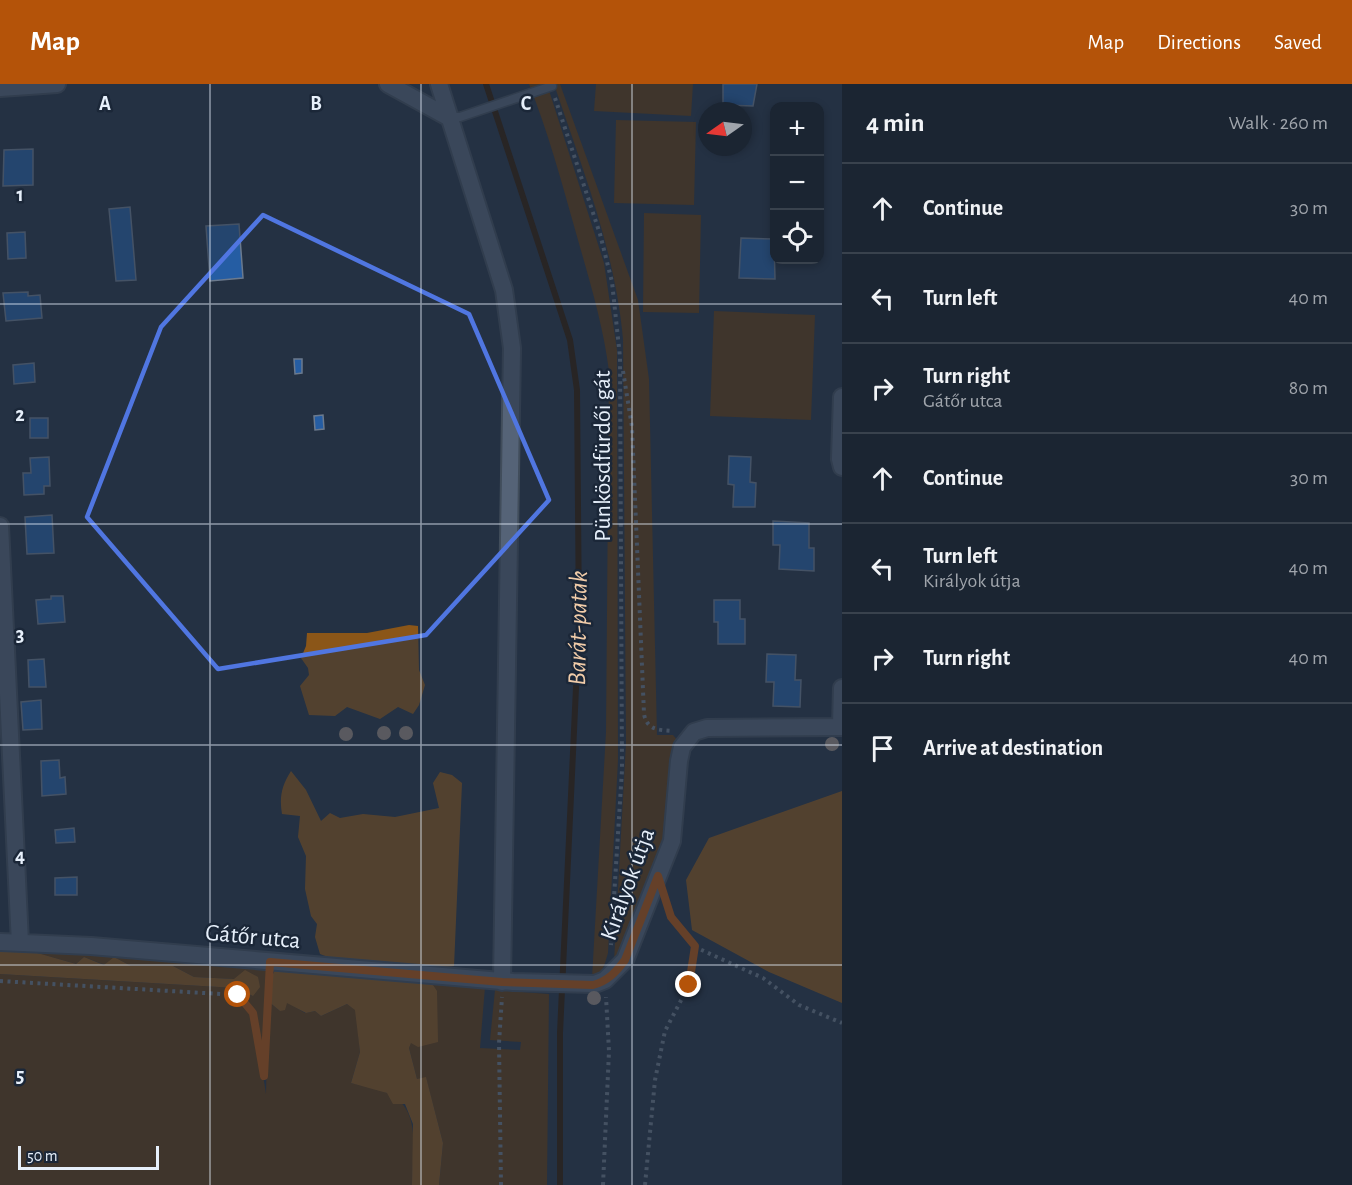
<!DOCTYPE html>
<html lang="en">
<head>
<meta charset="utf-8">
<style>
  :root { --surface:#1b2532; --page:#242d3a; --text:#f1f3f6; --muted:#a0a5ac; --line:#39424d; --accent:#b45309 }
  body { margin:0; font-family:"Alegreya Sans",sans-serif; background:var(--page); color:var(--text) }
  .controls { position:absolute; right:18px; top:18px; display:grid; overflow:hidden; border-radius:12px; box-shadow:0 3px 9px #0003 }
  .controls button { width:54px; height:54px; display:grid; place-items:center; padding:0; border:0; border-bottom:2px solid var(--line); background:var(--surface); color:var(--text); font:30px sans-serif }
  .compass { position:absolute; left:698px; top:18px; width:54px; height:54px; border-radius:50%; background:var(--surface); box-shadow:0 3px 9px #0003; rotate:256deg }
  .scale { position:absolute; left:18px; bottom:15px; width:141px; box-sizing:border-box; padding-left:6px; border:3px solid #e7f0fb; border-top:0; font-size:16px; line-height:21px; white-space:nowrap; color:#e7f0fb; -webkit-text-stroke:4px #1b2738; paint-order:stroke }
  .stop { position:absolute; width:18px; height:18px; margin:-14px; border:4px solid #b45309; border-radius:50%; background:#fff }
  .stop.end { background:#b45309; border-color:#fff; box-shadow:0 2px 6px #0008 }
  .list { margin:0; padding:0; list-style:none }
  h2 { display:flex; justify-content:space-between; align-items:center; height:78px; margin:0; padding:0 24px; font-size:26px }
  h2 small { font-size:20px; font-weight:400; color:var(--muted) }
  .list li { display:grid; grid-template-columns:39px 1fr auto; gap:18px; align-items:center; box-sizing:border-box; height:90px; padding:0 24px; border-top:2px solid var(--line) }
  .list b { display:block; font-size:22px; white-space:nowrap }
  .list p { margin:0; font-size:20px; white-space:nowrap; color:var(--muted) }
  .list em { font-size:20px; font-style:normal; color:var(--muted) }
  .icon { flex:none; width:33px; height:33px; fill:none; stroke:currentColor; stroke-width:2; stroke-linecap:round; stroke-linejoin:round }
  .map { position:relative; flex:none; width:842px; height:1101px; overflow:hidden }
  header { display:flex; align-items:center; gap:36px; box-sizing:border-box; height:84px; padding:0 30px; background:var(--accent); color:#fff }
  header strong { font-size:28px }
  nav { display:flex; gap:33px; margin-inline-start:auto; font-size:21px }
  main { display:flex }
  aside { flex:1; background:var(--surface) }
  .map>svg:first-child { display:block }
</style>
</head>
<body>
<header>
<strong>Map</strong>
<nav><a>Map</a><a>Directions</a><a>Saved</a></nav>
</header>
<main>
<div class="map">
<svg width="842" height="1101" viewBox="0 0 842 1101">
  <rect width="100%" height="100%" fill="#243143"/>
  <path fill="#5f3a10" d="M529 0H547L604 179 617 266 618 676 608 869C605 879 603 890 592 894L606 648 609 287C603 240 589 195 576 149 562 99 548 48 529 0Z
    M554 0H560L638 216 649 295 657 651H673L678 657 669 749 620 876 614 878 626 659 623 255C615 166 582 84 554 0Z
    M596 0H693L691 32 594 27Z
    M616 36 696 38 694 121 614 119Z
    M644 129 701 131 699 229 643 228Z
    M714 227 815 231 811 336 710 332Z
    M27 866 267 882 263 991 266 1010 268 917 280 927 287 918 305 929 315 927 321 932 347 920 356 926 360 968 351 999C363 1002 376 1004 387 1009 423 1024 412 1069 412 1101H0V890L236 904 253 912 234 895 194 893 173 882H131L114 873 105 881 84 873 76 880Z
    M429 895 485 903 480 964 520 966 521 958 490 956 495 906 549 910 547 1101H439L443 1059 426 994 417 995 409 964Z"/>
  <path fill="#8b5618" d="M409 541 418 542 419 586 425 601 419 621 413 630 398 623 380 635 347 623 335 632 309 631 300 602 309 591 308 584 301 574 306 562 307 549H367Z
    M291 687 306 706 321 737 330 729 340 734 363 730 395 733 439 724 433 699 440 688 452 691 462 699 454 882C426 886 344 881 320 870L315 853 317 840 311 832 305 805 306 772 298 753 300 732 282 730C279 713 282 701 291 687Z
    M842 707V919L769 888 692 846 686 796 709 754Z
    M0 864 27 866 76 880 84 873 104 881 114 873 131 882H173L194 893 234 895 245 886 258 893 260 903 253 912 236 904 0 890Z
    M276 884 429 895 437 907 438 958 418 963 411 959 409 964 417 995 426 993 443 1059 439 1101H412L413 1040 405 1020H393L387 1009 351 999 360 968 355 926 347 920 321 932 315 927 306 929 287 919 285 926 280 927 268 917 272 892Z"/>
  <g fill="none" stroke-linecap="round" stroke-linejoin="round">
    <path stroke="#2d1701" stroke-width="6" d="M486 0 570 256 577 306 579 539 560 949V1101"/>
  </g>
  <path fill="#255da3" stroke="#6b7a8e" stroke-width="1.5" d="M723 0H757L753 22 723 21Z
    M33 65V101L3 102 4 66Z
    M130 123 136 196 116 197 109 125Z
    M239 140 243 194 210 197 206 142Z
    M25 148 26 174 8 175 7 149Z
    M741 154 774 155 775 195 739 194Z
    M28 208V212L40 211 42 234 6 237 3 209Z
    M294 275H302V289L295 290Z
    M34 279 35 298 14 300 13 281Z
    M323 331 324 345 315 346 314 332Z
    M30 334H48V354H30Z
    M729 372 751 373 750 398 756 399 755 423H733L734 401 728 400Z
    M49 373 50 402H44V410L24 411 23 389H31L30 374Z
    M52 431 54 469 27 470 25 433Z
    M773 437 809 439V464H814V487L779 485 780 461H773Z
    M51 512H63L65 538 38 540 36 516 51 515Z
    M714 516H740V535H745V560H718V538H714Z
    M767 570 796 571 795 596H801L800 623 773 622 774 598H766Z
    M44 575 46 603H29L28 576Z
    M41 616 42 645 23 646 21 618Z
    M59 676 60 694 65 693 66 710 42 712 41 677Z
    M74 744 75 758 56 759 55 746Z
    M77 793V811H55V794Z"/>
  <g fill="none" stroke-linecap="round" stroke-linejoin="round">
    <defs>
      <path id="service" d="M449 33H460L552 2"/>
      <path id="minor" d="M388 0 448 33
        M439 0 504 206 512 264 502 898
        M0 4 57 0
        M842 313 840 375 842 383
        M0 442 20 859
        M841 643 842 604
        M0 858 91 862 513 898 595 900 605 896 625 876 672 757 679 677 682 663 694 648 707 644 842 643"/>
    </defs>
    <use href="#service" stroke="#414d5b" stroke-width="11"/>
    <use href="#minor" stroke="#414d5b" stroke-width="20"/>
    <path stroke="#6c7887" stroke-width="4" stroke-dasharray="3 4.5" stroke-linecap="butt" d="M555 14 600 150 612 198 620 273 622 686 611 861
      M623 287 632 343 644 630C647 646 658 646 673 647
      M666 819 671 833 695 863 763 894 799 921 842 939
      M0 897 238 911 253 929 264 992 270 893
      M501 1101 499 959 502 913
      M603 1101 609 967 606 913
      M645 1101 655 996 665 947 689 901 695 863"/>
    <use href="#service" stroke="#556377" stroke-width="8"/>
    <use href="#minor" stroke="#556377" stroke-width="16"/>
  </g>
  <g fill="#9a8b80">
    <circle cx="384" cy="649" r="7"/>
    <circle cx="406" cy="649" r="7"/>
    <circle cx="346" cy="650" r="7"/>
    <circle cx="832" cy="660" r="7"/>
    <circle cx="594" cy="914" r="7"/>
  </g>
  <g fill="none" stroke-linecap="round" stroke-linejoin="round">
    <path stroke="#b45309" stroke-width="8" d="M238 911 253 929 264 992 270 878 502 898 593 901C608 897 616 888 625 876L658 792 671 833 695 862 689 901"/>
  </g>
  <path d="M0 0H842V1101H0ZM263 131 469 230 549 416 426 551 218 585 87 433 161 243Z" fill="#243143" fill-opacity=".55" fill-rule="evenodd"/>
  <path fill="none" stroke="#5076e1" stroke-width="4.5" stroke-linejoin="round" d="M263 131 469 230 549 416 426 551 218 585 87 433 161 243Z"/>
  <path fill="none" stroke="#e7f0fb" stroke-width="1.5" stroke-opacity="0.55" d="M210 0V1101M421 0V1101M632 0V1101M0 220H842M0 440H842M0 661H842M0 881H842"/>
  <g text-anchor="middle" stroke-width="5" stroke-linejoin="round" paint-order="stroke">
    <g font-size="24" fill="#e7f0fb" stroke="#1b2738">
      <text transform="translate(602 372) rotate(-90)" y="8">Pünkösdfürdői gát</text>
      <text transform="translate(627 800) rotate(-70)" y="8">Királyok útja</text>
      <text transform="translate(253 852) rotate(5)" y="8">Gátőr utca</text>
    </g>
    <g font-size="26" font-style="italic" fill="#f1cca9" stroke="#1b2738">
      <text transform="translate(577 544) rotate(-89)" y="9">Barát-patak</text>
    </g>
  </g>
  <g font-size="20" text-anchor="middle" font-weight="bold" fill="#e7f0fb" stroke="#1b2738" stroke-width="5" stroke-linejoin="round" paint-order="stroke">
    <text x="105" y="26">A</text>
    <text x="316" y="26">B</text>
    <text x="526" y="26">C</text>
    <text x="20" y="117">1</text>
    <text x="20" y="337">2</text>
    <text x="20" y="557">3</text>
    <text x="20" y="778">4</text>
    <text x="20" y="998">5</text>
  </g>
</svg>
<div class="controls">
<button>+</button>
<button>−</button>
<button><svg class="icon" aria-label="locate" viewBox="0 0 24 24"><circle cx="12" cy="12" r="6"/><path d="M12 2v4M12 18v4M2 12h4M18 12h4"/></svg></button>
</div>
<svg class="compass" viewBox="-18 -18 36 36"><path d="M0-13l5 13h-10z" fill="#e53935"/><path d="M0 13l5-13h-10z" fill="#a0a5ac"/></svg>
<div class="scale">50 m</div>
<div class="stop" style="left:238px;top:911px"></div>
<div class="stop end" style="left:689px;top:901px"></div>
</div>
<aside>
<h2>4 min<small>Walk · 260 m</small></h2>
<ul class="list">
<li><svg class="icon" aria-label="ahead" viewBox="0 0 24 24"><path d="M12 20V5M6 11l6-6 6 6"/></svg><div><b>Continue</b></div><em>30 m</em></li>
<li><svg class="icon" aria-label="left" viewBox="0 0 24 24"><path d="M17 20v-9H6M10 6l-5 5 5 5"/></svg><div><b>Turn left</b></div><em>40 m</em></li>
<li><svg class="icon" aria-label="right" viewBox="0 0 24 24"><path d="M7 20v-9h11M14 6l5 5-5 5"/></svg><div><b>Turn right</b><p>Gátőr utca</p></div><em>80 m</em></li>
<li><svg class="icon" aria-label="ahead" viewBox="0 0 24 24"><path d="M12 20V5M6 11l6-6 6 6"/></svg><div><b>Continue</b></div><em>30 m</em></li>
<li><svg class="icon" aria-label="left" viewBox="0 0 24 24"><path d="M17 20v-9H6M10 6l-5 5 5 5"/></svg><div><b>Turn left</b><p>Királyok útja</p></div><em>40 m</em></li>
<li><svg class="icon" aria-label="right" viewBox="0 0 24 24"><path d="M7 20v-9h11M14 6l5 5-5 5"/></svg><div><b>Turn right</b></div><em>40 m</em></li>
<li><svg class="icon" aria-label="arrive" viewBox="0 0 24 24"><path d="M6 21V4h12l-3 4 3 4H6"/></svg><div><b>Arrive at destination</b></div></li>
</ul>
</aside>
</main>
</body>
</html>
